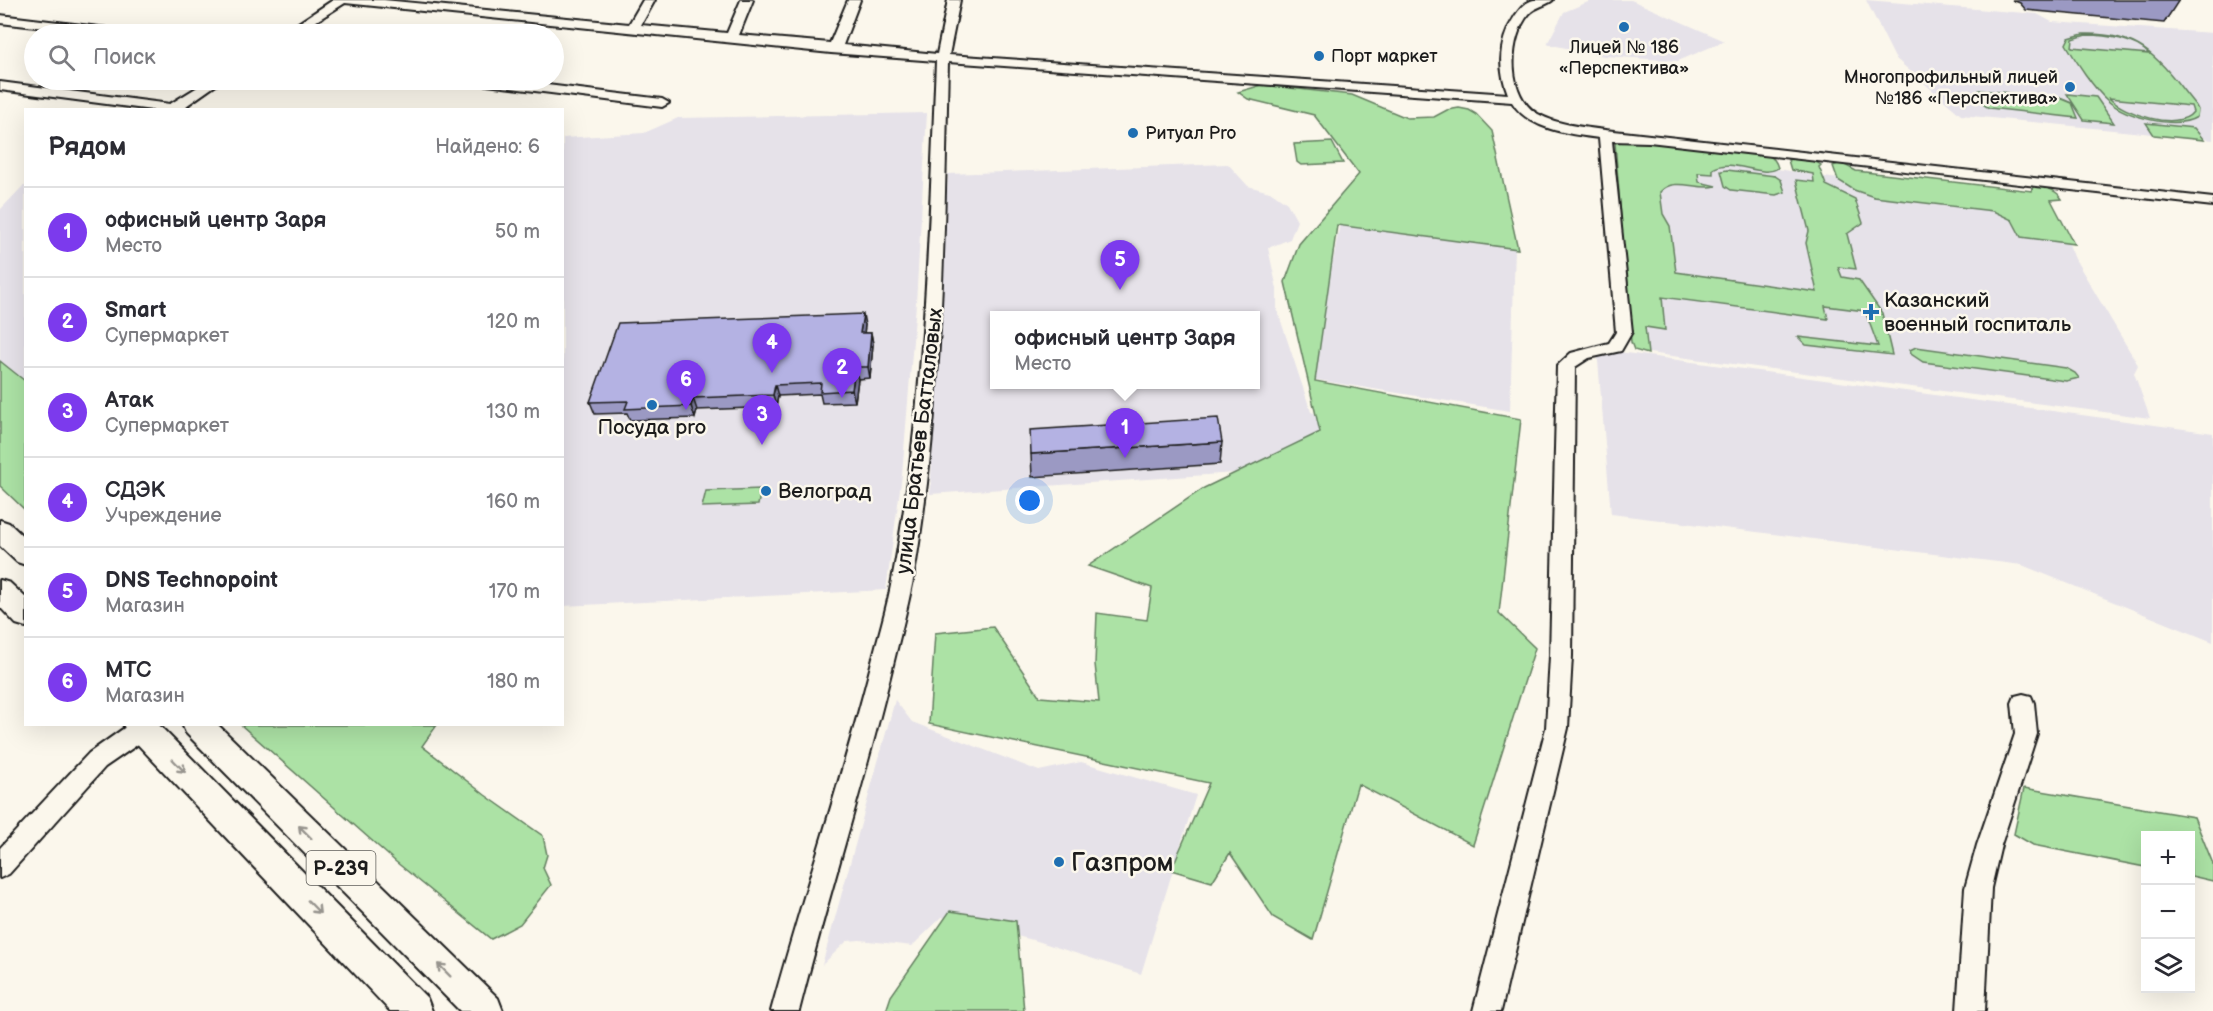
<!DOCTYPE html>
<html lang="ru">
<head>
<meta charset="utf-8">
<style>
  :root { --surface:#fff; --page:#f2f2f3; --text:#2b2b33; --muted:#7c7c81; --line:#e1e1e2; --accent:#7c3aed }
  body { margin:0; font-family:"Balsamiq Sans",sans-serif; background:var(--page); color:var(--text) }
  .controls { position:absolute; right:18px; bottom:18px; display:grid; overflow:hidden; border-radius:0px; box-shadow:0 6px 24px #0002 }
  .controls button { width:54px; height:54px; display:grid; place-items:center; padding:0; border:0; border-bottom:2px solid var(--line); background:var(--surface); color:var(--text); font:30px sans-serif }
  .you { position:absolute; left:1030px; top:501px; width:21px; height:21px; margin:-15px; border:4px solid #fff; border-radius:50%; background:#1a73e8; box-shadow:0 0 0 9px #1a73e833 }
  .badge { display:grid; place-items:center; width:39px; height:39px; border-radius:50%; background:var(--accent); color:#fff; font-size:20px; font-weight:700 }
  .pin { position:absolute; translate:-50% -50px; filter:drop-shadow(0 2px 3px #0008) }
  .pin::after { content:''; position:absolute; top:32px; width:21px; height:18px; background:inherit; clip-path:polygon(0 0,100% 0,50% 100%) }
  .popup { position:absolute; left:990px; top:311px; width:270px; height:78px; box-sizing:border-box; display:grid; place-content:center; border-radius:0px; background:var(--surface); filter:drop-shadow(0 2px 4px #0005); font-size:20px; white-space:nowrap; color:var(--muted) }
  .popup b { font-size:22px; color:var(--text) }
  .popup::after { content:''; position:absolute; left:50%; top:100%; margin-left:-12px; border:12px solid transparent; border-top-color:var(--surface) }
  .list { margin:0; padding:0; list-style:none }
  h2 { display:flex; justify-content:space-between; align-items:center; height:78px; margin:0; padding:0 24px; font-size:26px }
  h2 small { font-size:20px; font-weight:400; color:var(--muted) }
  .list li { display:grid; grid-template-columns:39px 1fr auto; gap:18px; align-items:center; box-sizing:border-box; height:90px; padding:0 24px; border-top:2px solid var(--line) }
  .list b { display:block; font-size:22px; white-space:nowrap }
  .list p { margin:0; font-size:20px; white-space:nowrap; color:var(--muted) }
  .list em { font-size:20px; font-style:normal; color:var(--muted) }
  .icon { flex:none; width:33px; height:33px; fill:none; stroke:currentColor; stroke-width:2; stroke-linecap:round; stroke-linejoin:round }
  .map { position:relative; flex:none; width:2213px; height:1011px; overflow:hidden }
  .search { position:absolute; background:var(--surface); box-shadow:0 6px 24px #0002; left:24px; top:24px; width:540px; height:66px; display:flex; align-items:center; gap:15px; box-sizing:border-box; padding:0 21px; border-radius:33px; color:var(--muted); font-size:22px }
  .panel { position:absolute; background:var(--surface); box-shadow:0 6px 24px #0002; left:24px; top:108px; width:540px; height:618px; border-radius:0px }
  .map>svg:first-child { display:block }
</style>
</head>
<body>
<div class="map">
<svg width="2213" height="1011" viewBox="0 0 2213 1011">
  <rect width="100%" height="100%" fill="#fbf7ec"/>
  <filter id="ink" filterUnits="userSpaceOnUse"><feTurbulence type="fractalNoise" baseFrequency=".0167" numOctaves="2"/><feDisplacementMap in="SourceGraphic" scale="12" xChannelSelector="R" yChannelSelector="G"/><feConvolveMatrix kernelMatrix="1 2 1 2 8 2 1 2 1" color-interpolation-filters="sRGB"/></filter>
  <g filter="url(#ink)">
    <path fill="#e6e2e9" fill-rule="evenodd" d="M1593 0H1631L1725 41 1678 61 1604 56 1547 44 1564 12Z
      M1866 0 2037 14 2052 22 2213 33V140L1961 115 1895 58Z
      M927 113 916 304 902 475 886 590 563 606V138L644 133 678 118Z
      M1643 154 1784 170 1831 178 2051 201 2075 259 2138 365 2134 373 2150 418 1641 352Z
      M1228 164 1248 186 1273 193 1287 203 1297 221 1290 239 1268 248 1277 289V309L1311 412 1328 418 1338 466 930 494 948 174ZM994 316H1256V384H994Z
      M23 186H25V381L0 361V210Z
      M1340 223 1515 247 1510 411 1311 379Z
      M1597 349 2213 433V642L2022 565 1611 514Z
      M895 700 912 722 1039 771 1081 762 1196 795 1141 974 1037 941 942 917 912 946 860 940 847 941 822 965Z"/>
    <path fill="#ace2a5" stroke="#647f60" stroke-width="1.5" fill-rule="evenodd" d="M2083 34C2145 32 2161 63 2196 106L2198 110 2197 117C2176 130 2125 117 2108 101 2094 89 2075 60 2066 44L2069 38ZM2086 35C2107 35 2134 39 2149 54L2072 47 2073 39ZM2109 98 2191 106 2193 112C2178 132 2123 113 2109 98Z
      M1262 85 1352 95 1407 118 1434 117 1447 110 1459 108 1469 110 1476 114 1492 131 1518 249 1337 225 1315 381 1521 419 1499 613 1535 648 1473 845 1358 784 1313 940 1273 917 1230 853 1212 882 1171 870 1209 783 929 724 935 633 993 627 1040 697 1099 702 1095 664 1097 613 1147 620 1152 588 1088 566 1204 488 1320 432 1285 282 1299 244 1359 174 1314 115 1248 99 1238 92Z
      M1979 90 2060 98 2072 103 2078 118 1989 108 1984 105 1978 93Z
      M2067 94 2096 97 2114 123 2084 120Z
      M2146 123 2194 128 2204 140 2154 135Z
      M1635 140 1767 155C1774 158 1776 161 1778 168 1762 179 1732 157 1713 169V174L1698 173 1699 182 1716 186C1698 191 1674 176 1660 192L1663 214 1670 226 1676 272 1817 292 1806 243 1809 231 1796 180 1814 182 1813 174 1791 170 1788 160C1798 157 1812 159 1821 165L1819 167 1826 185 1855 199 1863 223 1847 234 1856 269 1838 267 1842 277 1859 280 1882 313 1892 355 1806 345 1798 337 1878 346 1865 311 1825 306 1828 319 1662 297 1665 330 1645 327 1648 354 1634 350 1631 342 1615 143 1619 141Z
      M1332 142 1343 163 1301 165 1297 162 1294 144Z
      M1841 163 1856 171 2032 191 2033 186C2045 187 2056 189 2062 199L2051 200 2074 244 2021 237 2012 220 1993 211 1874 197 1854 190 1838 180 1833 166Z
      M1727 170 1775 176 1781 180 1785 192 1776 195 1731 190 1725 186 1721 171Z
      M1916 347 2066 368 2075 373 2079 378 2066 381 1923 362 1911 354 1910 350Z
      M0 361 25 381V510L0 486Z
      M761 489 758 505 702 507 706 491Z
      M241 725H437L422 746 485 795 543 836 547 855 543 868 551 885 520 924 491 939 396 862Z
      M2024 788 2194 817 2213 864V881L2191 876 2190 836H2146L2145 867 2033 845 2014 834Z
      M950 911 1016 921 1024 1011H886L891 996Z"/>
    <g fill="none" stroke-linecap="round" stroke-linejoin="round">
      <defs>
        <path id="minor" d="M333 0H384L629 24 643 0H655L641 25 727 33 741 0H753L739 35 830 43 848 0H860L843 45 937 54 948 0H960L949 55 1508 94C1497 66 1499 40 1515 16 1520 9 1525 2 1534 0 1539 0 1547 0 1553 0 1546 6 1536 6 1529 14 1508 38 1506 96 1538 114 1558 125 1582 127 1605 130L2213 198V206L1649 142 1612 141 1632 332 1621 351 1589 358 1575 367 1572 656 1568 728 1501 1011H1473L1546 728 1550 656 1557 366 1571 353 1609 343 1616 332 1599 138C1569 134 1529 130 1512 102L948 62C944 236 943 409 913 580 907 610 899 640 892 669 864 784 828 897 799 1011H771C803 895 841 781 871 665 878 637 887 608 892 580 925 408 929 235 936 61L831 53 345 3 296 34H282Z
          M0 15 124 30 130 34H98L0 23Z
          M209 80H223L186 106 193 110H152L0 90V82L170 104Z
          M473 80H506L662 99 669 103 662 107 479 84Z
          M2023 694 2031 696 2034 703 2037 734 2001 845 1991 888 1985 1011H1957L1965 888 1977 845 2015 734 2012 703 2015 696Z
          M130 724H151L153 729 150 736 105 767 9 874 0 878V848L89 753Z"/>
        <path id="major" d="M0 520 9 523 26 539V565L17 562 0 546Z
          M0 580 10 583 26 598V627L16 624 0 607Z
          M123 724H158L427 998 432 1011H390L127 733Z
          M182 724H217L498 998 503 1011H460L186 733Z"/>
      </defs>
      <use href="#minor" stroke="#1c1c1c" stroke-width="4"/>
      <use href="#major" stroke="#1c1c1c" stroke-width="4"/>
      <use href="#minor" fill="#fbf7ec" fill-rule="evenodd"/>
      <use href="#major" fill="#fbf7ec" fill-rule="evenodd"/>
    </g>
    <path fill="#9b99c3" stroke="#1c1c1c" stroke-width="1.5" d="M2012 0H2179L2164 23 2026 10 2020 3Z
      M865 325 864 333H871L873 344 870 378 858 379 855 402 822 403 820 394 778 396 776 407 697 410 695 418 630 420 627 413 595 414 590 402Z
      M1222 442 1220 464 1032 477 1031 454Z"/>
    <path fill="#7e7d9f" stroke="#1c1c1c" stroke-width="1.5" d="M863 314 865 325 863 344 860 333Z
      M871 333 873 344 870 378 868 367Z
      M855 367 858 379 855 402 852 390Z
      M775 385 778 396 776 407 773 395Z
      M693 398 697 410 695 418 691 406Z"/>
    <path fill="#b4b2e3" stroke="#1c1c1c" stroke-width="1.5" d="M863 314 860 333H871L868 367H855L852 390 820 392 821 383 775 385 773 395 693 398 691 406 625 409 628 401 590 402 618 323Z
      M1218 418 1222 442 1031 454 1030 430Z"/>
    <defs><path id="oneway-shaft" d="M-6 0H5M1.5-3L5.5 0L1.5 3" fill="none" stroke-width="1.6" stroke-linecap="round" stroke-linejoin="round" transform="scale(1.5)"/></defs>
    <g stroke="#97948e">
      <use href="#oneway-shaft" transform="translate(179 766) rotate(46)"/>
      <use href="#oneway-shaft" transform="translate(305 832) rotate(-135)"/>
      <use href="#oneway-shaft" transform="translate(314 907) rotate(46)"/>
      <use href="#oneway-shaft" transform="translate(444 970) rotate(-135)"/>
    </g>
  </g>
  <g fill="#1f6fb2" stroke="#fbf7ec" stroke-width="2">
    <circle cx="1624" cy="27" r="6"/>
    <circle cx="1319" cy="56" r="6"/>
    <circle cx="2070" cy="87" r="6"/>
    <circle cx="1133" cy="133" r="6"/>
    <path d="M1868 303h6v6h6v6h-6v6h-6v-6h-6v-6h6z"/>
    <circle cx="652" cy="405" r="6"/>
    <circle cx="766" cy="491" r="6"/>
    <circle cx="1059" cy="862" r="6"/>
  </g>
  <g text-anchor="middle" stroke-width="5" stroke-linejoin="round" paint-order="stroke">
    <g font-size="18" fill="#1c1c1c" stroke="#fbf7ec" text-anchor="start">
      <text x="1624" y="53" text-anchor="middle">Лицей № 186<tspan x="1624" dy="21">«Перспектива»</tspan></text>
      <text x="1331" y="62">Порт маркет</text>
      <text x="2058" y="83" text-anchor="end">Многопрофильный лицей<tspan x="2058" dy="21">№186 «Перспектива»</tspan></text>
      <text x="1145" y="139">Ритуал Pro</text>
    </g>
    <rect fill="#fbf7ec" stroke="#5f5e5a" stroke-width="1.5" x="306.5" y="851" width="69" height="34" rx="4.5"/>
    <g font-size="20" font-weight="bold" fill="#1c1c1c">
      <text x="341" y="875">Р-239</text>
    </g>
    <g font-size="21" fill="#1c1c1c" stroke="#fbf7ec" text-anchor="start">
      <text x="1884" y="307">Казанский<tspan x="1884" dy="24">военный госпиталь</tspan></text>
      <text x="652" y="434" text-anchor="middle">Посуда pro</text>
      <text x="778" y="498">Велоград</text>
    </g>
    <g font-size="21" fill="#1c1c1c" stroke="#fbf7ec">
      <text transform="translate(919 441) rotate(-83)" y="7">улица Братьев Батталовых</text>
    </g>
    <g font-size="26" fill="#1c1c1c" stroke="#fbf7ec" text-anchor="start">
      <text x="1071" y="871">Газпром</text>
    </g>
  </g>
</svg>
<div class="controls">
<button>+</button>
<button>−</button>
<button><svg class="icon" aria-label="layers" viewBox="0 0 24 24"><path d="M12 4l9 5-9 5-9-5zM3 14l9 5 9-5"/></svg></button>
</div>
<div class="you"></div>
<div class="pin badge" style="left:1125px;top:458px">1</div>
<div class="popup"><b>офисный центр Заря</b>Место</div>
<div class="pin badge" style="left:842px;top:398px">2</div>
<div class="pin badge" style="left:762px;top:445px">3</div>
<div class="pin badge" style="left:772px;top:373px">4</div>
<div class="pin badge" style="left:1120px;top:290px">5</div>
<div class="pin badge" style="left:686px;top:410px">6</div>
<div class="search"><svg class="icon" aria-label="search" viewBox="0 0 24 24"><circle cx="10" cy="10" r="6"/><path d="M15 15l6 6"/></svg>Поиск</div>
<section class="panel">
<h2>Рядом<small>Найдено: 6</small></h2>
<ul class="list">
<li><span class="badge">1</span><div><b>офисный центр Заря</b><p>Место</p></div><em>50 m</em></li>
<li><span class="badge">2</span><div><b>Smart</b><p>Супермаркет</p></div><em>120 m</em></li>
<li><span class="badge">3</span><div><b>Атак</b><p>Супермаркет</p></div><em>130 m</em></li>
<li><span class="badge">4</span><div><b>СДЭК</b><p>Учреждение</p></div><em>160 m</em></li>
<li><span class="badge">5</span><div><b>DNS Technopoint</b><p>Магазин</p></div><em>170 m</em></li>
<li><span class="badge">6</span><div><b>МТС</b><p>Магазин</p></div><em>180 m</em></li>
</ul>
</section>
</div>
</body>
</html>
